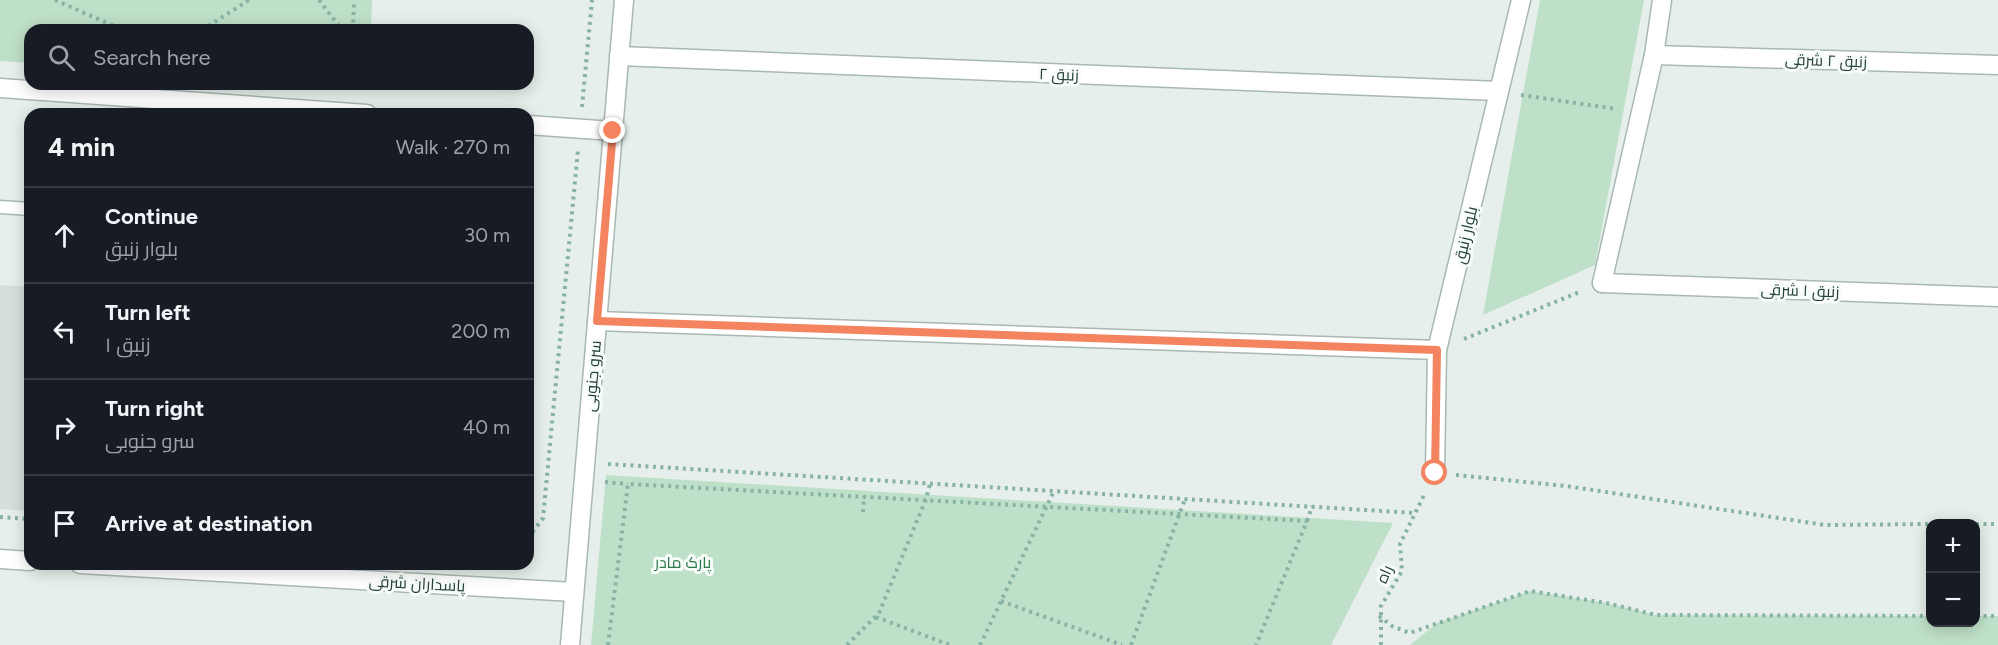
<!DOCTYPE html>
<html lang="en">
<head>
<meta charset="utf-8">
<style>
  :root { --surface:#171b24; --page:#20242c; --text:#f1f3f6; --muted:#9ea1a6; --line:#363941 }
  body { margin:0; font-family:Figtree,Cairo,sans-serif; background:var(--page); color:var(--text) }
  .controls { position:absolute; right:18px; bottom:18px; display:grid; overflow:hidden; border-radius:12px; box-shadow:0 3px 15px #0003 }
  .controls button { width:54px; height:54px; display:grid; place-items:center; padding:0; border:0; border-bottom:2px solid var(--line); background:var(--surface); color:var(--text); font:30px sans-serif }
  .stop { position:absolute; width:18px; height:18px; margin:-14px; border:4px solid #f4845f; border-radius:50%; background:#fff }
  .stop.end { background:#f4845f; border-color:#fff; box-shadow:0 2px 6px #0008 }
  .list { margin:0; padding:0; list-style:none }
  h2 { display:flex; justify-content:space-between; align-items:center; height:78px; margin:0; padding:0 24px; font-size:26px }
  h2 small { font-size:20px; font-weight:400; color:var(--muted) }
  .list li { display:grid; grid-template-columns:39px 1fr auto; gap:18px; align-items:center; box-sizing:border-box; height:96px; padding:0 24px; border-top:2px solid var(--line) }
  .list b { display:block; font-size:22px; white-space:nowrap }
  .list p { margin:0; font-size:20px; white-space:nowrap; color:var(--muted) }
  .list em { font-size:20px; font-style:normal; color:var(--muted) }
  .icon { flex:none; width:33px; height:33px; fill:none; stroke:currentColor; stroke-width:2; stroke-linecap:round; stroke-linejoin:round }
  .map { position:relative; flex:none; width:1998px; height:645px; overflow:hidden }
  .search { position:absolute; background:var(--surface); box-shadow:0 3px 15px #0003; left:24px; top:24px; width:510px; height:66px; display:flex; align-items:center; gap:15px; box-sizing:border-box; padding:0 21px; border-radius:18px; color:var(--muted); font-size:22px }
  .panel { position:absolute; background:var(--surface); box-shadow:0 3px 15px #0003; left:24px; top:108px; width:510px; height:462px; border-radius:18px }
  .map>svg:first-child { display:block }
</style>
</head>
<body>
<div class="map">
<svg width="1998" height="645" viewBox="0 0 1998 645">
  <rect width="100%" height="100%" fill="#e6efeb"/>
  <path fill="#d4dfda" d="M0 285 30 287V511L0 509Z"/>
  <path fill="#bfe0c8" d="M0 0H372L371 30H30V63L0 61Z
    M1540 0H1644L1595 265 1483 315Z
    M606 475 1393 523 1331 645H591Z
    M1530 591 1606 603 1656 615 1930 616V622H1976V616H1998V645H1410L1437 623Z"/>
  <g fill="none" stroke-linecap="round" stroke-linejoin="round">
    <defs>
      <path id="service" d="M0 207 30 209"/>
      <path id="minor" d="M1654 55 1998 65
        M619 56 1499 91
        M0 88 367 114
        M528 125 613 131
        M1602 283 1998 297
        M597 321 1437 350"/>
      <path id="tertiary" d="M1602 283 1654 55 1662 0
        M1435 473 1437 350 1521 0
        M0 559 30 561
        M80 564 574 592
        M570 645 624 0"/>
    </defs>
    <use href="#service" stroke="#a8b8b2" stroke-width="15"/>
    <use href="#minor" stroke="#a8b8b2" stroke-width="21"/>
    <use href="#tertiary" stroke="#a8b8b2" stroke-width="21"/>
    <path stroke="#86b3a5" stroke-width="4" stroke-dasharray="3 4.5" stroke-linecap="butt" d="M55 0 123 30
      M319 0 342 30
      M202 30 249 0
      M353 30 354 0
      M1521 95 1617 109
      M582 107 592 0
      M1464 339 1582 291
      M608 464 1415 513
      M1456 475 1566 486 1825 525 1930 524
      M605 482 628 484
      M863 512 864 496
      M0 517 30 519
      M1307 521 1312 506
      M1976 524H1998
      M528 538 543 518 578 150
      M1001 601 1122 645
      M1379 616 1392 626 1410 633 1530 591 1606 603 1656 615 1930 616
      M1976 616H1998
      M876 617 950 645
      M608 645 628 484 1307 521 1256 645
      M847 645 879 613 926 499 930 484
      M980 645 1054 491
      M1131 645 1185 499
      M1381 645V606L1402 571 1400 544 1425 493"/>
    <use href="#service" stroke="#fff" stroke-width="12"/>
    <use href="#minor" stroke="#fff" stroke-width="18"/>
    <use href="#tertiary" stroke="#fff" stroke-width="18"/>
  </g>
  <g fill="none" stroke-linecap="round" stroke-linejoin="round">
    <path stroke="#f4845f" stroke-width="8" d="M613 131 597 321 1437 350 1435 473"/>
  </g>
  <g text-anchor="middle" stroke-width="6" stroke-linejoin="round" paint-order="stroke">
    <g font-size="16" fill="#24423a" stroke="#f7fbf9">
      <text transform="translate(1826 60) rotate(2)" y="6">زنبق ۲ شرقی</text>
      <text transform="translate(1059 74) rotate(2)" y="6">زنبق ۲</text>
      <text transform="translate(1465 235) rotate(-77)" y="6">بلوار زنبق</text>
      <text transform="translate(1800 290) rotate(2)" y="6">زنبق ۱ شرقی</text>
      <text transform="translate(592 376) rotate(-85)" y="6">سرو جنوبی</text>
      <text transform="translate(1384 574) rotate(-66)" y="6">راه</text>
      <text transform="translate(417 583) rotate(3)" y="6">پاسداران شرقی</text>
    </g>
    <g font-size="16" fill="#2d7a4b" stroke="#f7fbf9">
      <text x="683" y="568">پارک مادر</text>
    </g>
  </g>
</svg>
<div class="controls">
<button>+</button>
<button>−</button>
</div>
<div class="stop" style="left:1435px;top:473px"></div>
<div class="stop end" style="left:613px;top:131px"></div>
<div class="search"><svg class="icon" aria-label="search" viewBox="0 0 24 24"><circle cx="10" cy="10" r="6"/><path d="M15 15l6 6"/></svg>Search here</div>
<section class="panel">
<h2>4 min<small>Walk · 270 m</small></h2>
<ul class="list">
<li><svg class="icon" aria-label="ahead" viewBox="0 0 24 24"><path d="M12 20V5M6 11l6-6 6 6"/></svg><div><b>Continue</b><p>بلوار زنبق</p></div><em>30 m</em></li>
<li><svg class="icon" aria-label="left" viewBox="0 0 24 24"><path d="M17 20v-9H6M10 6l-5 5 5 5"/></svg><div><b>Turn left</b><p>زنبق ۱</p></div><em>200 m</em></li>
<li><svg class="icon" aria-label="right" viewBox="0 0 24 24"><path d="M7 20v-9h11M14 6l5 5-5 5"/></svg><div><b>Turn right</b><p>سرو جنوبی</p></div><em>40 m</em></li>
<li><svg class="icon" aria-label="arrive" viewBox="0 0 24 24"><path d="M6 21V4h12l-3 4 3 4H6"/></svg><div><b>Arrive at destination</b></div></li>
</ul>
</section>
</div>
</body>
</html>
